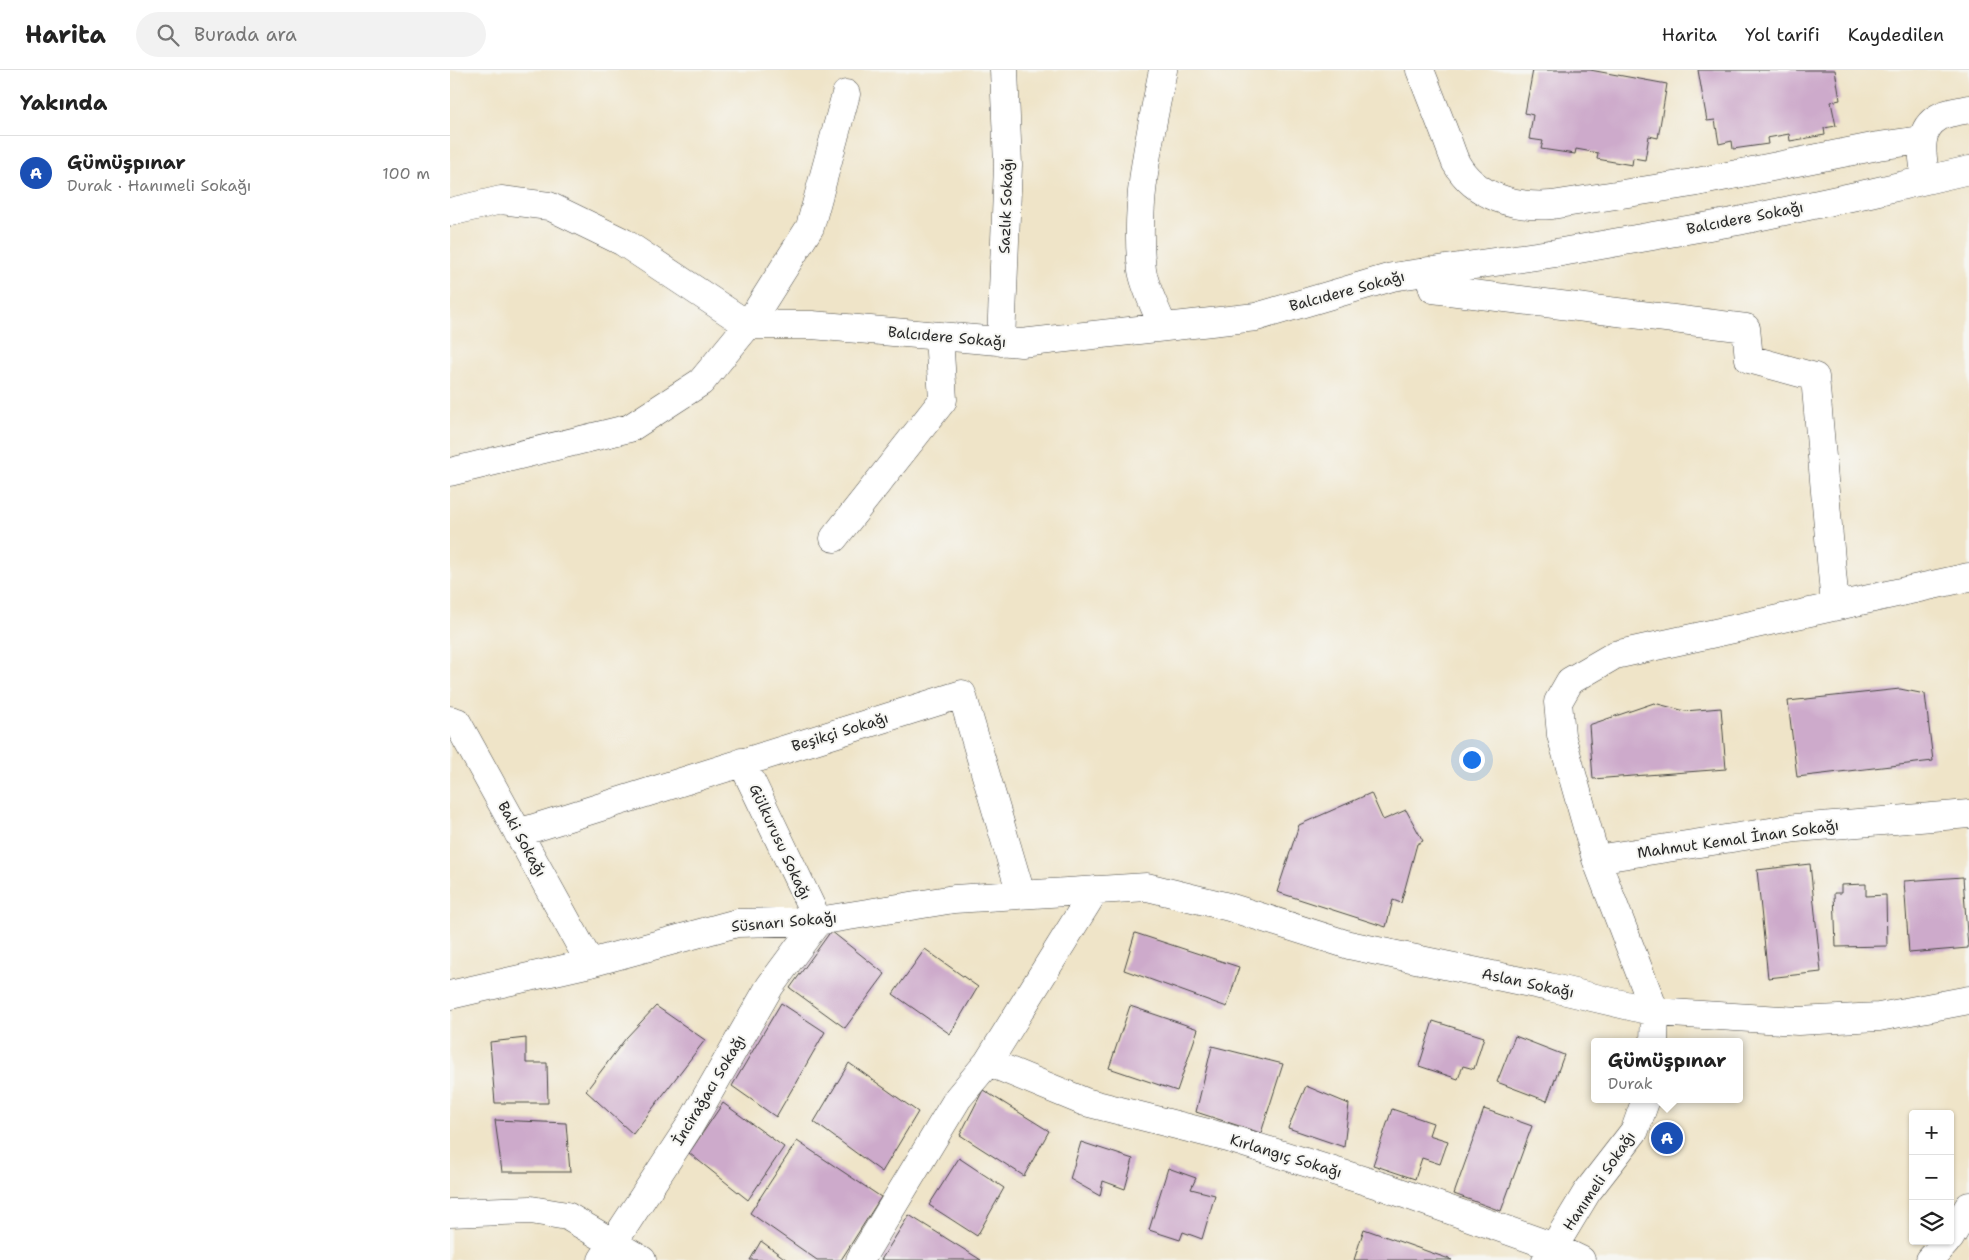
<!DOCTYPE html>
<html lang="tr">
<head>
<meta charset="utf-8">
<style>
  :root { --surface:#fff; --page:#f2f2f2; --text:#222; --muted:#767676; --line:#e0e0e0; --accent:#c8321e }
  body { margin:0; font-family:"Shantell Sans",sans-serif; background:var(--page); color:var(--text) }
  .controls { position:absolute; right:15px; bottom:15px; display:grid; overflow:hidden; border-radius:5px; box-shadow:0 1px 4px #0004 }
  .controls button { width:45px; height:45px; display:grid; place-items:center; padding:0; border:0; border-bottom:1px solid var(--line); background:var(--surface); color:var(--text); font:25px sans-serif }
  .you { position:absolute; left:1021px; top:689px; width:18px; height:18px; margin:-12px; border:4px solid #fff; border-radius:50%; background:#1a73e8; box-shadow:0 0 0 8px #1a73e833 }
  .badge { display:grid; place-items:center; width:32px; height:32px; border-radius:50%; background:var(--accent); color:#fff; font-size:16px; font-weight:700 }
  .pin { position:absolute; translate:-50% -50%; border:2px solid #fff; box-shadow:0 1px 5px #0006 }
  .popup { position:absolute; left:1141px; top:968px; width:152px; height:65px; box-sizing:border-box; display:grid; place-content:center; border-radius:5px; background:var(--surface); filter:drop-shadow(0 1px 4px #0005); font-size:16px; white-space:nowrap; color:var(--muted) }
  .popup b { font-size:19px; color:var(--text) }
  .popup::after { content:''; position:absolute; left:50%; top:100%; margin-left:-10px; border:10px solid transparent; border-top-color:var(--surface) }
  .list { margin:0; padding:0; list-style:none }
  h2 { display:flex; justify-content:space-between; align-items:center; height:65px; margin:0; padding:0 20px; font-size:21px }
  h2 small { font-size:16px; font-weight:400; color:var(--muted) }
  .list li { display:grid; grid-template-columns:32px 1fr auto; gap:15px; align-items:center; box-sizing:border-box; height:75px; padding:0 20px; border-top:1px solid var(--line) }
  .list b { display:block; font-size:19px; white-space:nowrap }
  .list p { margin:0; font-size:16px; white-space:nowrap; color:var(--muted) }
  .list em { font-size:16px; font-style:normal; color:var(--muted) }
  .icon { flex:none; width:28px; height:28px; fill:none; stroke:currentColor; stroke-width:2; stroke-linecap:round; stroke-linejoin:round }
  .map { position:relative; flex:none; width:1519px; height:1190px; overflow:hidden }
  header { display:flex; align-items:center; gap:30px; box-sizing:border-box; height:70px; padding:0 25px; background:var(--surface); border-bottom:1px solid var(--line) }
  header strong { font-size:24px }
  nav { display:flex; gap:28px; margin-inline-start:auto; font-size:18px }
  .search { width:350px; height:45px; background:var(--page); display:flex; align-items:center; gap:12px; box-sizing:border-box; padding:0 18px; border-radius:28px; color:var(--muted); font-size:19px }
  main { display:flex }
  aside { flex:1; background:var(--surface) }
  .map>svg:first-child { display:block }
</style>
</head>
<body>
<header>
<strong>Harita</strong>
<div class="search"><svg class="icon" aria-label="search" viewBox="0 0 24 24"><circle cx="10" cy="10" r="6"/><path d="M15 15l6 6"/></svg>Burada ara</div>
<nav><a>Harita</a><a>Yol tarifi</a><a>Kaydedilen</a></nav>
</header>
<main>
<aside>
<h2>Yakında<small></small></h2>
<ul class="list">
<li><span class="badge" style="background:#1a4fb4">A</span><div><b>Gümüşpınar</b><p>Durak · Hanımeli Sokağı</p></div><em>100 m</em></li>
</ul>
</aside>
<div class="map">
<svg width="1519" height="1190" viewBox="0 0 1519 1190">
  <rect width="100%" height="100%" fill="#f6f6f2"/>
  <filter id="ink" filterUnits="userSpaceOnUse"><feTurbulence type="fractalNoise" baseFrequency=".02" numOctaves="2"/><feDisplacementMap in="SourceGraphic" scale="10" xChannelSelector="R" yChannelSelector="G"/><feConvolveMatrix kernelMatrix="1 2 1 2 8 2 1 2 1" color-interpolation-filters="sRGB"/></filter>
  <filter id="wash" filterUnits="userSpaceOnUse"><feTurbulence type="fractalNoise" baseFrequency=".0096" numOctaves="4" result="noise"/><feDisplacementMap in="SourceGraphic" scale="20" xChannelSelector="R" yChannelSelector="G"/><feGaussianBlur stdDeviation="1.12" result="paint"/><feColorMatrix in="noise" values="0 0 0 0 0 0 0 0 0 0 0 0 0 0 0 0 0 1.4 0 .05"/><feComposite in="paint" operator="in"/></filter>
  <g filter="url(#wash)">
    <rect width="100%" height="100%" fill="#efe4c8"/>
    <g id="blocks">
      <path fill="#cdaacb" d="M1083 0H1140L1217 14 1208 68 1199 66 1195 90 1183 88 1182 95 1147 89 1148 83 1126 79 1125 84 1091 79 1093 71 1079 69 1083 45 1075 43Z
        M1248 0H1385L1390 30 1381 32 1386 56 1374 58 1375 65 1340 71 1339 64 1317 68 1318 74 1283 79 1282 71 1269 74 1265 50 1257 51Z
        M1450 619 1475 624 1483 691 1347 707 1338 631Z
        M1204 633 1235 641 1271 638 1276 699 1143 709 1139 655Z
        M921 723 933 750 956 740 973 771 967 774 951 833 943 830 936 857 827 822 849 755Z
        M1360 794 1371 902 1318 908 1307 800Z
        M1513 807 1518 878 1459 883 1454 811Z
        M1416 814V826L1436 825 1437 876 1386 877 1384 823H1391V815Z
        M381 861 435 904 395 958 340 918Z
        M685 863 789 897 777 937 674 900Z
        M475 879 528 917 500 964 443 924Z
        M331 933 375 962 326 1047 282 1016Z
        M206 936 255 970 183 1064 136 1021 176 968Z
        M680 936 748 959 727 1021 659 998Z
        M983 951 1034 967 1024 999 1013 996 1008 1009 969 996Z
        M1065 966 1114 985 1097 1031 1047 1012Z
        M76 968V993H97L98 1033H45L40 972Z
        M762 976 833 994 811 1063 746 1042Z
        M399 993 468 1042 432 1102 364 1052Z
        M856 1016 899 1034 894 1077 838 1058Z
        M533 1020 599 1061 574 1106 510 1065Z
        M273 1033 334 1077 298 1130 239 1083Z
        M942 1039 983 1053 979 1065 998 1071 990 1094 972 1088 965 1109 923 1095Z
        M1034 1039 1082 1056 1051 1141 1004 1124Z
        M45 1050 116 1053 120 1102H52Z
        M347 1071 431 1127 391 1190H367L300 1143Z
        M631 1072 683 1089 675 1119 653 1111 650 1126 620 1109Z
        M509 1088 554 1118 527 1166 479 1135Z
        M718 1098 746 1108 741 1119 765 1125 752 1169 733 1162 730 1170 699 1160Z
        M459 1145 531 1190H431Z
        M914 1159 1002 1190H904Z
        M311 1171 337 1190H300Z"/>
    </g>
  </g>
  <g filter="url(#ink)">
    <use href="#blocks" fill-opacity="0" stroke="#484743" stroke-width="1"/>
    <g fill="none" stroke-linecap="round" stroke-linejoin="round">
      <defs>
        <path id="minor" d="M970 0C978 21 987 43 995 64 999 74 1002 84 1006 93 1025 127 1066 138 1102 135L1242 113 1428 76 1471 70
          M1476 110C1473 88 1465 60 1489 47 1497 42 1510 41 1519 39
          M0 142 51 130 99 136 173 172 298 255
          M979 201 983 219 1296 258 1299 289 1365 307 1385 536
          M298 255H362L571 273 806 247 942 207 1106 183 1288 151 1420 123 1519 100
          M713 257C707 241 694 216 692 200 684 133 700 65 713 0
          M551 272 558 95 554 0
          M0 402 180 358 251 312 298 255 360 157 396 24
          M384 468 493 330 489 266
          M0 650 7 652 140 893
          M68 763 512 624 571 824
          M1146 789 1346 758 1519 744
          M0 925 140 893 287 853 368 851 504 829 697 817 779 837 899 875 1099 917 1205 942 1348 951 1429 947 1519 930
          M1204 972 1205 942 1146 789 1111 665 1108 632 1120 611 1165 585 1519 507
          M538 992 635 1032 778 1068 938 1118 1104 1177 1131 1190
          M0 1143 81 1140 117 1146 192 1190
          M1500 1168 1519 1136
          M152 1190 239 1057 320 916 368 851 292 692
          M410 1190 508 1028 538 992 645 820
          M1096 1190 1137 1122 1185 1060 1196 1029
          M1480 1190 1497 1171"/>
      </defs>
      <use href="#minor" stroke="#484743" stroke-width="29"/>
      <use href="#minor" stroke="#fff" stroke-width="28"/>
    </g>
  </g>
  <g text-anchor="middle" stroke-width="4" stroke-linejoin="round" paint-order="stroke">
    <g font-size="15" fill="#2b2b2b" stroke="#f6f6f2">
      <text transform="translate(556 136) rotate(-88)" y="5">Sazlık Sokağı</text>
      <text transform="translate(1295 148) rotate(-11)" y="5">Balcıdere Sokağı</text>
      <text transform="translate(897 221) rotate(-15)" y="5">Balcıdere Sokağı</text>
      <text transform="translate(497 267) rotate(5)" y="5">Balcıdere Sokağı</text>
      <text transform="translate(390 662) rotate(-17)" y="5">Beşikçi Sokağı</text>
      <text transform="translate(72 769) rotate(61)" y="5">Baki Sokağı</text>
      <text transform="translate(1288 769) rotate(-8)" y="5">Mahmut Kemal İnan Sokağı</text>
      <text transform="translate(330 772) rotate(65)" y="5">Gülkurusu Sokağı</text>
      <text transform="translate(334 852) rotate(-5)" y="5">Süsnarı Sokağı</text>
      <text transform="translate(1078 913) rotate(12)" y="5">Aslan Sokağı</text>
      <text transform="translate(259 1020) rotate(-59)" y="5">İncirağacı Sokağı</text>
      <text transform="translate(836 1086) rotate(17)" y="5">Kırlangıç Sokağı</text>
      <text transform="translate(1149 1111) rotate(-56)" y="5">Hanımeli Sokağı</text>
    </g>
  </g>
</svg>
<div class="controls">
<button>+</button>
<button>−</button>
<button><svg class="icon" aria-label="layers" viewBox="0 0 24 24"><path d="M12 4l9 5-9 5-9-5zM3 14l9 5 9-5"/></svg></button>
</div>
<div class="you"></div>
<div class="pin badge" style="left:1217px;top:1068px;background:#1a4fb4">A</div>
<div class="popup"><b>Gümüşpınar</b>Durak</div>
</div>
</main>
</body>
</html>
